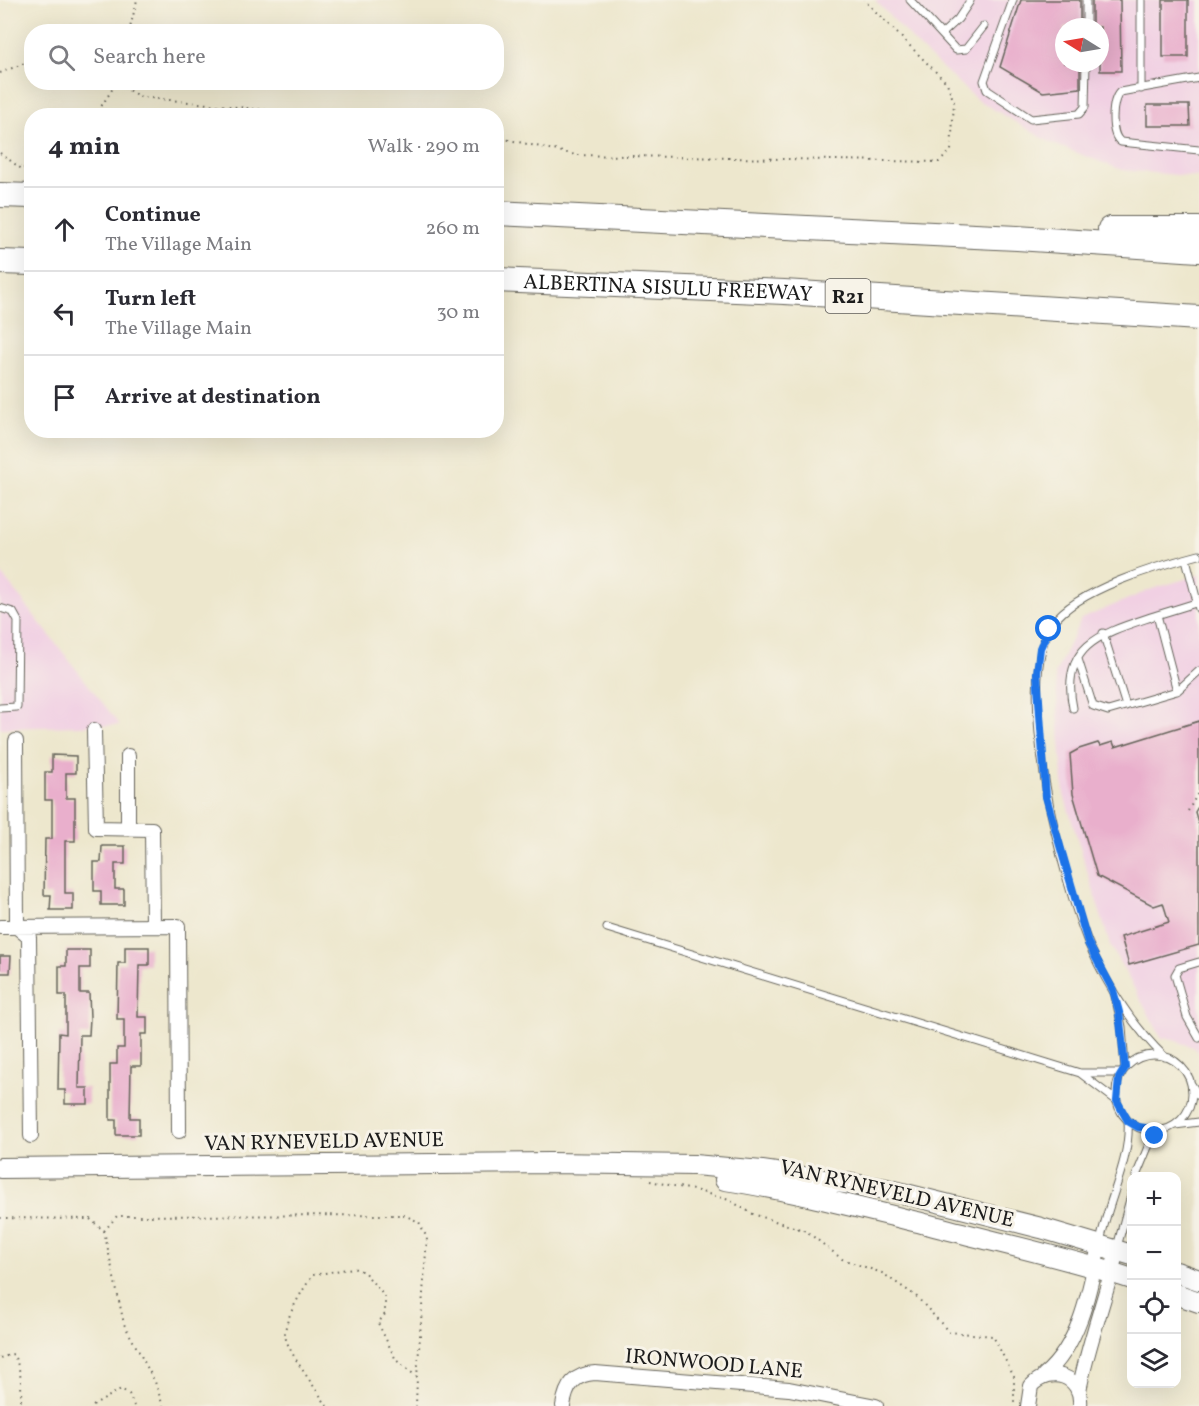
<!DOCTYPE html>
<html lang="en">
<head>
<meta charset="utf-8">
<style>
  :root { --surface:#fff; --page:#f2f2f3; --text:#2b2b33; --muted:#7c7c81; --line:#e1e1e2 }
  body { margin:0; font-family:Vollkorn,serif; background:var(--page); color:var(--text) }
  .controls { position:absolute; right:18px; bottom:18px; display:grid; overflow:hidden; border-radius:12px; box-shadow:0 6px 24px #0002 }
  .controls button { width:54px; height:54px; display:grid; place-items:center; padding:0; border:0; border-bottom:2px solid var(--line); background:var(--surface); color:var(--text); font:30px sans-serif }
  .compass { position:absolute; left:1055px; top:18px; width:54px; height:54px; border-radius:50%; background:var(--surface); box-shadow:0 6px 24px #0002; rotate:281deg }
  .stop { position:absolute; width:18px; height:18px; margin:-14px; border:4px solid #1a73e8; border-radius:50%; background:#fff }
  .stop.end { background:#1a73e8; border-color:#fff; box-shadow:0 2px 6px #0008 }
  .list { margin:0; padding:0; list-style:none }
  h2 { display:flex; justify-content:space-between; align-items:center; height:78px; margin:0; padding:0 24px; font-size:26px }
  h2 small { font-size:20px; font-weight:400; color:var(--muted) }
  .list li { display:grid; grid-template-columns:39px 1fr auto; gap:18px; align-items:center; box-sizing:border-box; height:84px; padding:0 24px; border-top:2px solid var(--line) }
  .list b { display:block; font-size:22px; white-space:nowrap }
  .list p { margin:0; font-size:20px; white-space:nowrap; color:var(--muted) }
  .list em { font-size:20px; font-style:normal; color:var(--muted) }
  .icon { flex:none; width:33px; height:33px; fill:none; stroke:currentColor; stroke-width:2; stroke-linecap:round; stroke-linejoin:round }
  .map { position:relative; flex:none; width:1199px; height:1406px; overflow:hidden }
  .search { position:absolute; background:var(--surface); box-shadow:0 6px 24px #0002; left:24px; top:24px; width:480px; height:66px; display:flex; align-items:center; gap:15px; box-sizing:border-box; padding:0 21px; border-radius:24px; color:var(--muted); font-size:22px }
  .panel { position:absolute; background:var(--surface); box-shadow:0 6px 24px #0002; left:24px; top:108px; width:480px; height:330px; border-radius:24px }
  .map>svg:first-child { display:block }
</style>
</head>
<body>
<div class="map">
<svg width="1199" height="1406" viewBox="0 0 1199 1406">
  <rect width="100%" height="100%" fill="#f7f3e8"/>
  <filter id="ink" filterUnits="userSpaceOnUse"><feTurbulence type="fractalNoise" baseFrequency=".0167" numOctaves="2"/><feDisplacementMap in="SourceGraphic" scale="12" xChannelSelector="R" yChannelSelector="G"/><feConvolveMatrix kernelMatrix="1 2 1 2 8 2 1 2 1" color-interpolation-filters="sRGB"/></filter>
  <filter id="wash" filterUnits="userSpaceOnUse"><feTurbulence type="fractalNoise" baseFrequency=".008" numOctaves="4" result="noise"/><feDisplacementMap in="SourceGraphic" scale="24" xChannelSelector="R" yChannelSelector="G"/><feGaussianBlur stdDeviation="1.35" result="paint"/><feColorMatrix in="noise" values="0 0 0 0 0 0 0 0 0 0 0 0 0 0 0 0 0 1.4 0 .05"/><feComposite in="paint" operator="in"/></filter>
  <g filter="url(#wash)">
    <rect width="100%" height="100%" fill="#ede7cd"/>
    <path fill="#f1d0e3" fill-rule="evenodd" d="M875 0H1199V177L1122 170 1053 144 976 99 917 45ZM1064 27H1100V63H1064Z
      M0 572 120 725 0 728Z
      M1199 575V1053L1195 1048 1165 1037 1163 1040 1110 945 1064 795 1055 674 1081 619 1152 589Z"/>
    <g id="blocks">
      <path fill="#e9afcc" d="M1021 0H1080V27H1064V63H1080V88L1043 92 1000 67Z
        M1092 0H1120L1121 71H1100V27H1092Z
        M1163 0H1188V57H1163Z
        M1147 105H1189L1190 126H1147Z
        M1199 721V805L1195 812 1199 826V945L1129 965 1121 937 1169 922 1163 903 1154 906 1097 876 1073 794 1070 754 1079 749 1098 743 1100 746 1113 742 1115 747Z
        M52 755 76 756V773H66V798H75V841H65V893H73V910H50L51 895H44L45 839H52V800H45V772H52Z
        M102 846H125V864H115V889H124V905H101V891H94V862H101Z
        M125 947H149V965H139L138 1017H147V1034H141V1066H131L130 1118H139V1135H116V1120H110V1064H117V1048H124V1019H117L118 963H125Z
        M66 950H90V968H80V993H89L90 1018 89 1035H80L79 1088H88V1104H65V1090H58L59 1033 66 1034V995H59V966H66Z
        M0 956H11L10 973H0Z"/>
    </g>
  </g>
  <g filter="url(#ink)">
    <use href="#blocks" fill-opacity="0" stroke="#65635a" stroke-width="1.5"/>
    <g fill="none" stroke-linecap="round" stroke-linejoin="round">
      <defs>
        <path id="lane" d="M910 0 956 50 966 49 984 26
          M1013 0 984 81 987 90 1031 119 1079 114 1085 107 1086 63
          M1141 0V89
          M1086 27V0
          M942 34 958 19 970 1
          M1199 78 1120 92C1111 101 1110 135 1121 142L1199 150
          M1186 559 1199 609
          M0 608 13 612 18 621 17 707 0 708
          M1157 615 1199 602
          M1103 633 1126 706
          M1078 659 1093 706 1108 711 1177 691 1199 671
          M1073 708C1059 642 1107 632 1157 615L1177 691
          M607 928 1080 1073H1122
          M1199 962 1179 968 1175 975 1187 1017 1199 1038
          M1115 995 1122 1027 1125 1068
          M1116 1093a38 38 0 1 1 76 0a38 38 0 1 1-76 0Z
          M1165 1057C1135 1029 1108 987 1091 949 1063 886 1011 682 1053 623 1076 590 1160 565 1199 555
          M1080 1073 1117 1101
          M1191 1084 1199 1096
          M1175 1125 1199 1122
          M1136 1176 1148 1147 1160 1130
          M1100 1244C1106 1203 1131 1162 1128 1121
          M1117 1247 1132 1192"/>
        <path id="street" d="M94 730 96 828 152 829 153 926
          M16 741 17 927 29 937 31 1136
          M128 828V756
          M0 927 178 926 179 1131
          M1044 1375C1080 1345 1090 1289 1099 1245
          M1079 1391C1088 1343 1106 1298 1117 1250
          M563 1406C566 1386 574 1374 595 1373L789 1389 876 1406
          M1028 1406 1031 1386C1051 1365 1083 1376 1080 1406"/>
        <path id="secondary" d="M0 1168 550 1163 694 1165 762 1171 886 1189 1041 1228 1132 1255
          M725 1180C797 1191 867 1210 938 1227 1003 1244 1068 1258 1132 1279
          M1176 1272 1199 1280
          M1176 1294 1199 1302"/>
        <g id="highway">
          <path d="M0 195 32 196"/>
          <path d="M496 213 1017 238 1199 250"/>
          <path d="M1110 229H1199"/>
          <path d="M0 262 32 263"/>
          <path id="s1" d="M496 280 784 292 1199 318"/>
        </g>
      </defs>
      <use href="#lane" stroke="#65635a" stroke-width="9"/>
      <use href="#street" stroke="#65635a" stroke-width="16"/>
      <use href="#secondary" stroke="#65635a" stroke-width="22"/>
      <use href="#highway" stroke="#65635a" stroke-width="26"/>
      <path stroke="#65635a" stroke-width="2" stroke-dasharray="1.5 4.5" stroke-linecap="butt" d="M129 32 137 0
        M0 73 32 60
        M113 82 141 97 324 116
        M95 116 117 82
        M496 137 576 155 939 162 951 151 954 102 947 83 864 0
        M0 153 23 170 32 157
        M1188 811 1199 791
        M650 1181 698 1191 729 1200 753 1214 806 1231 842 1259 882 1273 916 1296 949 1332 993 1336 1014 1377V1406
        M0 1218 90 1219 104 1231 124 1324 155 1382 163 1406
        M104 1231 117 1216 404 1215 419 1222 427 1238 417 1377
        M0 1358 13 1354C23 1372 21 1387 21 1406
        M93 1406 121 1389 129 1394 134 1406
        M327 1406C318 1391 284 1348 285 1333 286 1316 303 1289 313 1275L353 1268 364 1272 385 1297V1314L378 1323 396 1360 417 1377 416 1406"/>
      <use href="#lane" stroke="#fff" stroke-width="7"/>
      <use href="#street" stroke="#fff" stroke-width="14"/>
      <use href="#secondary" stroke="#fff" stroke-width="20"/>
      <use href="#highway" stroke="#fff" stroke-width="24"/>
    </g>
  </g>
  <g fill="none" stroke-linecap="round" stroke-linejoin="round" filter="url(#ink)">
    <path stroke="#1a73e8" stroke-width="8" d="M1049 629 1040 648 1037 673 1046 797 1088 943 1113 990 1119 1012 1125 1068 1119 1078 1117 1101 1128 1121 1138 1127 1160 1130 1155 1136"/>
  </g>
  <g text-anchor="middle" stroke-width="6" stroke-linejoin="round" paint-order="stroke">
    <rect fill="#f7f3e8" stroke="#5e5c59" stroke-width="1.5" x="825.5" y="279" width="45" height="34" rx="4.5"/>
    <g font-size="20" font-weight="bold" fill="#1c1c1c">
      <text x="848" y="303">R21</text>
    </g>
    <g font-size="21" fill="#1c1c1c" stroke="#f7f3e8">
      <text dy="7" stroke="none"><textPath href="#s1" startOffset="172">ALBERTINA SISULU FREEWAY</textPath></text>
      <text transform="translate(324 1141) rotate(-1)" y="7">VAN RYNEVELD AVENUE</text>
      <text transform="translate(897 1193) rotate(13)" y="7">VAN RYNEVELD AVENUE</text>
      <text transform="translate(714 1363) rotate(5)" y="7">IRONWOOD LANE</text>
    </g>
  </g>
</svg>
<div class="controls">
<button>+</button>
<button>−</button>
<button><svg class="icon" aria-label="locate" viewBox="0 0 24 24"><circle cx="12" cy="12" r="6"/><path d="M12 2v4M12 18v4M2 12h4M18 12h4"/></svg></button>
<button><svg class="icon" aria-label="layers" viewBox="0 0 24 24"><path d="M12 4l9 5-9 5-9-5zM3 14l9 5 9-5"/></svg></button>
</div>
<svg class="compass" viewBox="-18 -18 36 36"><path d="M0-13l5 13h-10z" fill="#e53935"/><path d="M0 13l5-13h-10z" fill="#7c7c81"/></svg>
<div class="stop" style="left:1049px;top:629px"></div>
<div class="stop end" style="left:1155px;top:1136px"></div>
<div class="search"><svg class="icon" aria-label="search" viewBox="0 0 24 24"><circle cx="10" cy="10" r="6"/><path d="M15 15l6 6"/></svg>Search here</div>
<section class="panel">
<h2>4 min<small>Walk · 290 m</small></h2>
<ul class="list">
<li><svg class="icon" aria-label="ahead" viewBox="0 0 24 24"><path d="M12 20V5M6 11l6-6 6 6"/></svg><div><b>Continue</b><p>The Village Main</p></div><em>260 m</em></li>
<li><svg class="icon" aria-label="left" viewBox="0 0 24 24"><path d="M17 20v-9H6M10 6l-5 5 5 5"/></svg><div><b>Turn left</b><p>The Village Main</p></div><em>30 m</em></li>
<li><svg class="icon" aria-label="arrive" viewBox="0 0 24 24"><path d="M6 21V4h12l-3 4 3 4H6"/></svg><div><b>Arrive at destination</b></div></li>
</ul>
</section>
</div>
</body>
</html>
